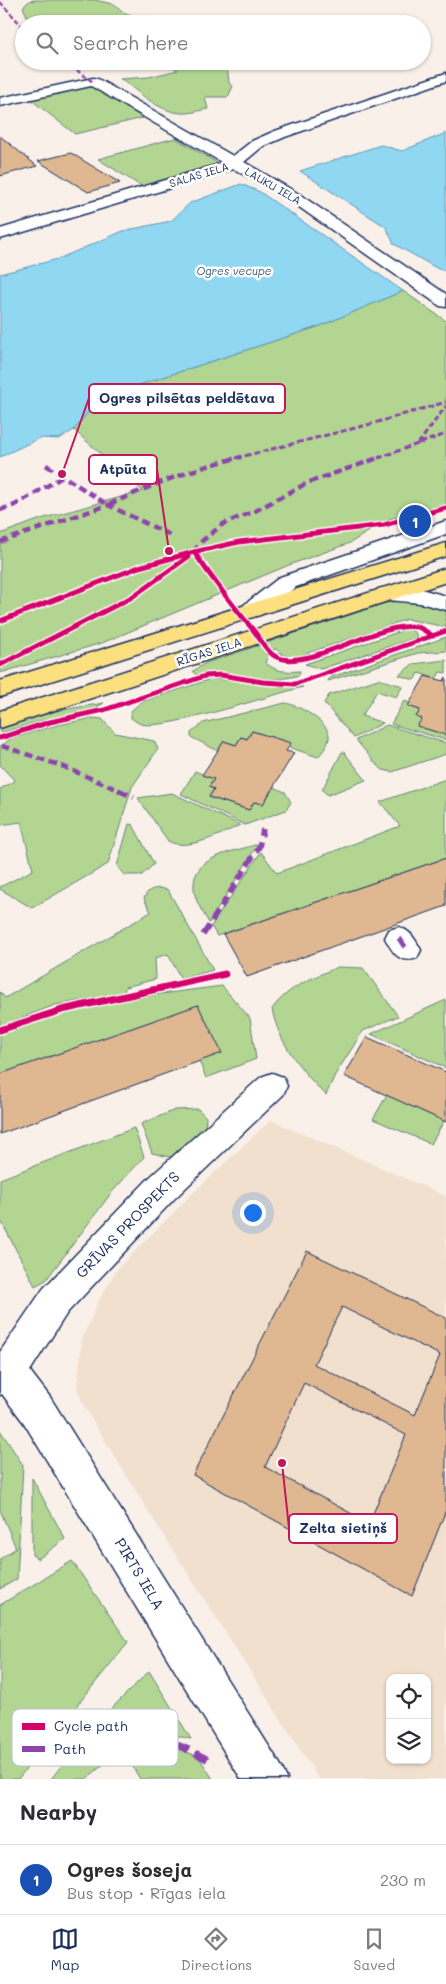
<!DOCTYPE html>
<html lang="en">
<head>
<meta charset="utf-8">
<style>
  :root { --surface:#fff; --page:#f7f7f7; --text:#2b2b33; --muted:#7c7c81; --line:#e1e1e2; --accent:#1b2f5e }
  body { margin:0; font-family:Mali,sans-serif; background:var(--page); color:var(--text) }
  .controls { position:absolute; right:15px; bottom:15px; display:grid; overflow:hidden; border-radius:10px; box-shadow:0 1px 4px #0004 }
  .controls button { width:45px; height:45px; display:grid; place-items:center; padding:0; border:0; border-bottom:1px solid var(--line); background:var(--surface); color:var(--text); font:25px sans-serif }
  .you { position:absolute; left:252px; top:1212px; width:18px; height:18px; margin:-12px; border:4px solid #fff; border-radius:50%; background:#1a73e8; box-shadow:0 0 0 8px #1a73e833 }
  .badge { display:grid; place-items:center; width:32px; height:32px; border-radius:50%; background:var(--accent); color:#fff; font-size:16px; font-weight:700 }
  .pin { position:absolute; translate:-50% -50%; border:2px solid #fff; box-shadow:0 1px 5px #0006 }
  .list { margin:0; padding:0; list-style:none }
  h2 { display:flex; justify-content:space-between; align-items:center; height:65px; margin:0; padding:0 20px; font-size:21px }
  h2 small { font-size:16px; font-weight:400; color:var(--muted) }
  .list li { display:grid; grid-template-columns:32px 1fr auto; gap:15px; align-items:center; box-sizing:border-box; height:70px; padding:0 20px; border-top:1px solid var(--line) }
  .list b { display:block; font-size:19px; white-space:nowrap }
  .list p { margin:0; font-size:16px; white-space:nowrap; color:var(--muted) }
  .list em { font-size:16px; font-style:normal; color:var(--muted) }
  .icon { flex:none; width:28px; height:28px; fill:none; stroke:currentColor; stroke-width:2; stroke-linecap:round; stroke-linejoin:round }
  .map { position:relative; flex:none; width:446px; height:1779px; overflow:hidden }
  .search { position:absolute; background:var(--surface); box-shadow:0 1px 4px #0004; left:15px; right:15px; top:15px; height:55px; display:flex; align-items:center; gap:12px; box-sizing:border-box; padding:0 18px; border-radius:28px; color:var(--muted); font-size:19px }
  .sheet { height:135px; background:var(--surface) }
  nav { display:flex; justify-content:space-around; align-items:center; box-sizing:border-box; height:70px; border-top:1px solid var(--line); background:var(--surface); font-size:14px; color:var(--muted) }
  nav a { display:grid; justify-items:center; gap:2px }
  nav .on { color:var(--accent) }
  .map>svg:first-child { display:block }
</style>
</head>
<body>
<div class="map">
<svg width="446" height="1779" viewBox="0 0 446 1779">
  <rect width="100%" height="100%" fill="#f9f1e9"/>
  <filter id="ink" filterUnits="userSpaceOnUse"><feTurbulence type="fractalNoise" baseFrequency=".02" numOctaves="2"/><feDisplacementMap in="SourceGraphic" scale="10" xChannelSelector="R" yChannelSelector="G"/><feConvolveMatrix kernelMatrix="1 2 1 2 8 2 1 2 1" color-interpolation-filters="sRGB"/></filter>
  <g filter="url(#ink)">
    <path fill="#f1e0ce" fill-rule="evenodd" d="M271 1120 446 1196V1779H319L155 1522 83 1405 77 1387 82 1339 98 1302 117 1269 195 1191ZM390 1678H427V1760H390Z"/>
    <path fill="#b2d691" stroke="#668278" d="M34 0H94L114 4 127 15 151 17 169 24H33L29 21 23 7 29 1Z
      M196 61H219L227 65 229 83 233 86 228 97H205L208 109C200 110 190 114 181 113 157 111 140 92 120 79L149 77 178 70 173 67Z
      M84 87H94L143 118 75 134 30 99Z
      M175 138 221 165 144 188 98 159Z
      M403 291 446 321V505L389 519 350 543 289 565 102 643 0 673V534L41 519 143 491 74 430 99 398 320 326Z
      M402 601 427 602 446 608V627L407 619 296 657 283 655 276 649 265 653 268 657 265 662C275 672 286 672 300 671L299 675C263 687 232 666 196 675L193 671 206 663 385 603Z
      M407 629 415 632 417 637 321 669 305 664Z
      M446 637V651L418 653 328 681 329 678Z
      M446 660V673L440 672 436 679 419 673 414 680 399 675 413 664Z
      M211 679C242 680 272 687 303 687 274 694 164 731 141 724 138 723 134 720 131 718V711L141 702Z
      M378 679 403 686 396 697 377 691 362 716 383 723 354 738 324 703 329 695Z
      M404 701 410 703 409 706 420 710 416 717 422 719 418 726 446 735V740L391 724Z
      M104 703 95 708 40 721 0 733V728L56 711Z
      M285 703C297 704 328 722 329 735 330 743 323 751 318 757L288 747 290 743 252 731 247 739 241 737 236 745 224 741 218 751 191 737V733L203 723Z
      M94 718 102 719 115 733 154 741 158 749 132 787 108 864 32 908 0 889V887L33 870 21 822 0 825V789L15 781 0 765V746L12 738 57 725Z
      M387 725 446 743V754L392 772 383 770 376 764 356 740Z
      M342 752H344L366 780 328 795 322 790Z
      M195 771 214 779 209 787 214 789 209 797 249 810 254 802 263 804 274 787 285 792 291 802 286 810 245 825 181 794Z
      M446 779V858L217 936 211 926 261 852 277 873 400 826 380 802Z
      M172 793 240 825C222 834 186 852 168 841L138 798Z
      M129 824 133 825 154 864 142 875H124L117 866Z
      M258 844 209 923C204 914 197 904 195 895 186 856 231 853 258 844Z
      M160 888 168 890 213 970 181 979 168 954 155 958 156 979 125 987 124 993 55 1005 0 1026V992L5 998 151 912 144 899C147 890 151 889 160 888Z
      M338 967 363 968 398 1016 363 1031 335 1075 326 1095C302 1072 278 1042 272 1009 289 986 312 978 338 967Z
      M222 986 250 1018 256 1059 206 1078 199 1061 0 1074V1034L66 1013 153 995Z
      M446 1000V1068L371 1034Z
      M387 1095 444 1121 431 1144 373 1119Z
      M198 1109 206 1117 205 1133 174 1158 152 1153 141 1124 175 1110Z
      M134 1128 144 1157 112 1192 46 1280 35 1286 0 1219V1179Z
      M0 1430 23 1465 17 1579 0 1589V1559L16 1548 0 1510Z
      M32 1478 65 1539 38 1559 32 1555Z
      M72 1561 128 1642 18 1779H0V1605Z
      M149 1671 191 1739C156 1731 124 1724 88 1732Z
      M136 1735 198 1756 213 1779H140L122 1749 86 1779H51L77 1746 115 1736Z"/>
    <path fill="#90d8f2" stroke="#6194b7" d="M446 133V271L438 269 394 244 386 227 300 171 381 145 402 151Z
      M241 184 260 192 403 291 320 326 99 398 74 430 59 439 40 438 0 457V274L58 259 123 231 171 221 190 203Z"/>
    <path fill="#dfb790" stroke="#1b2f5e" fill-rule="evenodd" d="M0 136 37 166 0 176Z
      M71 153 120 183 88 192 38 161Z
      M425 676 444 681 446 677V735L417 726 422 719 416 717 420 710 408 706Z
      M252 731 291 743 286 751 294 753 263 804 254 802 249 810 209 797 214 789 209 787 214 779 202 775 224 741 236 745 241 737 247 739Z
      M446 858V906L247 977 223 934Z
      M198 1005 222 1053 0 1134V1074Z
      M367 1037 446 1072V1122L344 1076Z
      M307 1251 446 1318V1510L412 1596 193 1475ZM342 1307 440 1355 415 1415 314 1364ZM304 1383 406 1435 369 1523 265 1467Z"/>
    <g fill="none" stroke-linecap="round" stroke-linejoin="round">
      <defs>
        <path id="minor" d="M446 73V81L285 137 262 147 244 162 299 194 446 294V307L440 306 289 200 234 169 0 239V229L223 163 91 86 0 106V98L93 78 98 79 233 156 252 141 275 131Z
          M446 521V534L296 587 260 615 252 617 244 615 241 610 244 605 280 577Z
          M386 587 421 589 446 596V610L420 603 378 599 375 594 378 589Z
          M399 927C411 931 415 939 421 950L417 958C399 964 393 953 385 938L389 930Z
          M272 1073 283 1077 287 1086 283 1095 174 1199 67 1313 30 1371 50 1397 280 1764 287 1779H241L24 1423 2 1394 0 1395V1352L43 1289 150 1177 261 1077Z"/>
        <path id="trunk" d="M446 543V556L0 697V681Z
          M446 568V582L0 728V711Z"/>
      </defs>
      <use href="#minor" stroke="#1b2f5e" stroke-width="3"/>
      <use href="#trunk" stroke="#1b2f5e" stroke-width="3"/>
      <use href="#minor" fill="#fff" fill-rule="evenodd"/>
      <use href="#trunk" fill="#fce080" fill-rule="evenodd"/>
      <path stroke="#8e44ad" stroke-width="2.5" stroke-dasharray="5 2.5" stroke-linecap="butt" d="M0 2 24 28
        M64 61 93 82"/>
      <path stroke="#8e44ad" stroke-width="3" stroke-dasharray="6 3" stroke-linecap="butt" d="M418 444 446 406
        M236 458 371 424 446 402
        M378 458 446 434"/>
      <path stroke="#8e44ad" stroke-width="4.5" stroke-dasharray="8 4.5" stroke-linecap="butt" d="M46 465 108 505C152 485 194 468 241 457
        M0 510 15 505 64 476
        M0 542 108 505 172 536
        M193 552 202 541 223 524 255 511 307 483 381 457
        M2 746 62 766 121 791"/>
      <path stroke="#8e44ad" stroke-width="5.5" stroke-dasharray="11 5.5" stroke-linecap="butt" d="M118 790 134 797
        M203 935 259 847 263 829
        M399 938 407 950"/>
      <path stroke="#8e44ad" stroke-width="7" stroke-dasharray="14 7" stroke-linecap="butt" d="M73 1740C135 1729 158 1732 214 1763"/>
      <defs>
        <path id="cycleway-far1" d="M194 552C213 580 233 606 254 631 260 639 266 650 273 655 302 676 378 620 417 627 422 628 428 633 433 636
          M0 621 139 567 194 552 239 542 384 525 446 508
          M0 665 132 597 188 557
          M0 738 50 722 104 710 205 676 221 675 263 682 295 684 446 631"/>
        <path id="cycleway" d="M0 1030 62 1010 225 974"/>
      </defs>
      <use href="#cycleway-far1" stroke="#fff" stroke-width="8"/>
      <use href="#cycleway" stroke="#fff" stroke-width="10"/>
      <use href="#cycleway-far1" stroke="#d6006c" stroke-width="5"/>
      <use href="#cycleway" stroke="#d6006c" stroke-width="7"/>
    </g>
  </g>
  <g text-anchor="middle" stroke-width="5" stroke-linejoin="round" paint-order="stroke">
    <g font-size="11" fill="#1b2f5e" stroke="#fff">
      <text transform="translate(199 175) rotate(-17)" y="4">SALAS IELA</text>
      <text transform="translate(273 186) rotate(30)" y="4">LAUKU IELA</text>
    </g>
    <g font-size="11" font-style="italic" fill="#385983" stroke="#fff">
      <text x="234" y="275">Ogres vecupe</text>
    </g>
    <g font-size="12" fill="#1b2f5e" stroke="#fff">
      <text transform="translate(209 652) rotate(-18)" y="4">RĪGAS IELA</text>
    </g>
    <g font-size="15" fill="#1b2f5e" stroke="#fff">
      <text transform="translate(128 1225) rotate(-46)" y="5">GRĪVAS PROSPEKTS</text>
      <text transform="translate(139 1574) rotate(59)" y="5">PIRTS IELA</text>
    </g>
  </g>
  <rect x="12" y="1709" width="166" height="57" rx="8" fill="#fff" stroke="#bbc1cf" stroke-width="1"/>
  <rect x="22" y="1723" width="23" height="7" fill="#d6006c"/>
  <rect x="22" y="1746" width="23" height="6" fill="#8e44ad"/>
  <g font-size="14" fill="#1b2f5e">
    <text x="54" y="1731">Cycle path</text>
    <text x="54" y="1754">Path</text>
  </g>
  <path fill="none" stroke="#c2185b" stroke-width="2" d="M62 474L89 398M169 551L157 469M282 1463L289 1528"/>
  <g fill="#c2185b" stroke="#fff" stroke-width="2">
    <circle cx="62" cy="474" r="5"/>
    <circle cx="169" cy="551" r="5"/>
    <circle cx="282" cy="1463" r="5"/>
  </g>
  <g fill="#fff" stroke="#c2185b" stroke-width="2">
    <rect x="89" y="384" width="196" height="29" rx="5"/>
    <rect x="89" y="455" width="68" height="29" rx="5"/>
    <rect x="289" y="1514" width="108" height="29" rx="5"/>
  </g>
  <g font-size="14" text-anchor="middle" font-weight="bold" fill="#1b2f5e">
    <text x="187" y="403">Ogres pilsētas peldētava</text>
    <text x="123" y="474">Atpūta</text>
    <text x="343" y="1533">Zelta sietiņš</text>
  </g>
</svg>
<div class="controls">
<button><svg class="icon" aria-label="locate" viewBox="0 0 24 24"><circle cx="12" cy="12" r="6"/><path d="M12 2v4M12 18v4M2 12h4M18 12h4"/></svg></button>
<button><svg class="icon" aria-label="layers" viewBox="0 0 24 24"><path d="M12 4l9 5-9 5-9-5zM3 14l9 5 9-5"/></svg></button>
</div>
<div class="you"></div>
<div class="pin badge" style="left:415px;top:521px;background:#1a4fb4">1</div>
<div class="search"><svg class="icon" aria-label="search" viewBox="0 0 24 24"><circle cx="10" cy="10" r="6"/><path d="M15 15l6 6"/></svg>Search here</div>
</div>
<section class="sheet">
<h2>Nearby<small></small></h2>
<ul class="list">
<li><span class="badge" style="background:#1a4fb4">1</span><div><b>Ogres šoseja</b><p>Bus stop · Rīgas iela</p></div><em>230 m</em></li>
</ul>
</section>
<nav>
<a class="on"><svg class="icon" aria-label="map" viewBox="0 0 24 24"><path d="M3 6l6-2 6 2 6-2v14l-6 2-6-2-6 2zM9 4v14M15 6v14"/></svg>Map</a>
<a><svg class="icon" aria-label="directions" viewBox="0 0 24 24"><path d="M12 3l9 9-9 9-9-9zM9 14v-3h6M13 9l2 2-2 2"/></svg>Directions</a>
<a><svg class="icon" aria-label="saved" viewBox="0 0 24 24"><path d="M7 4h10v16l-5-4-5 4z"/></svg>Saved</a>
</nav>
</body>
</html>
